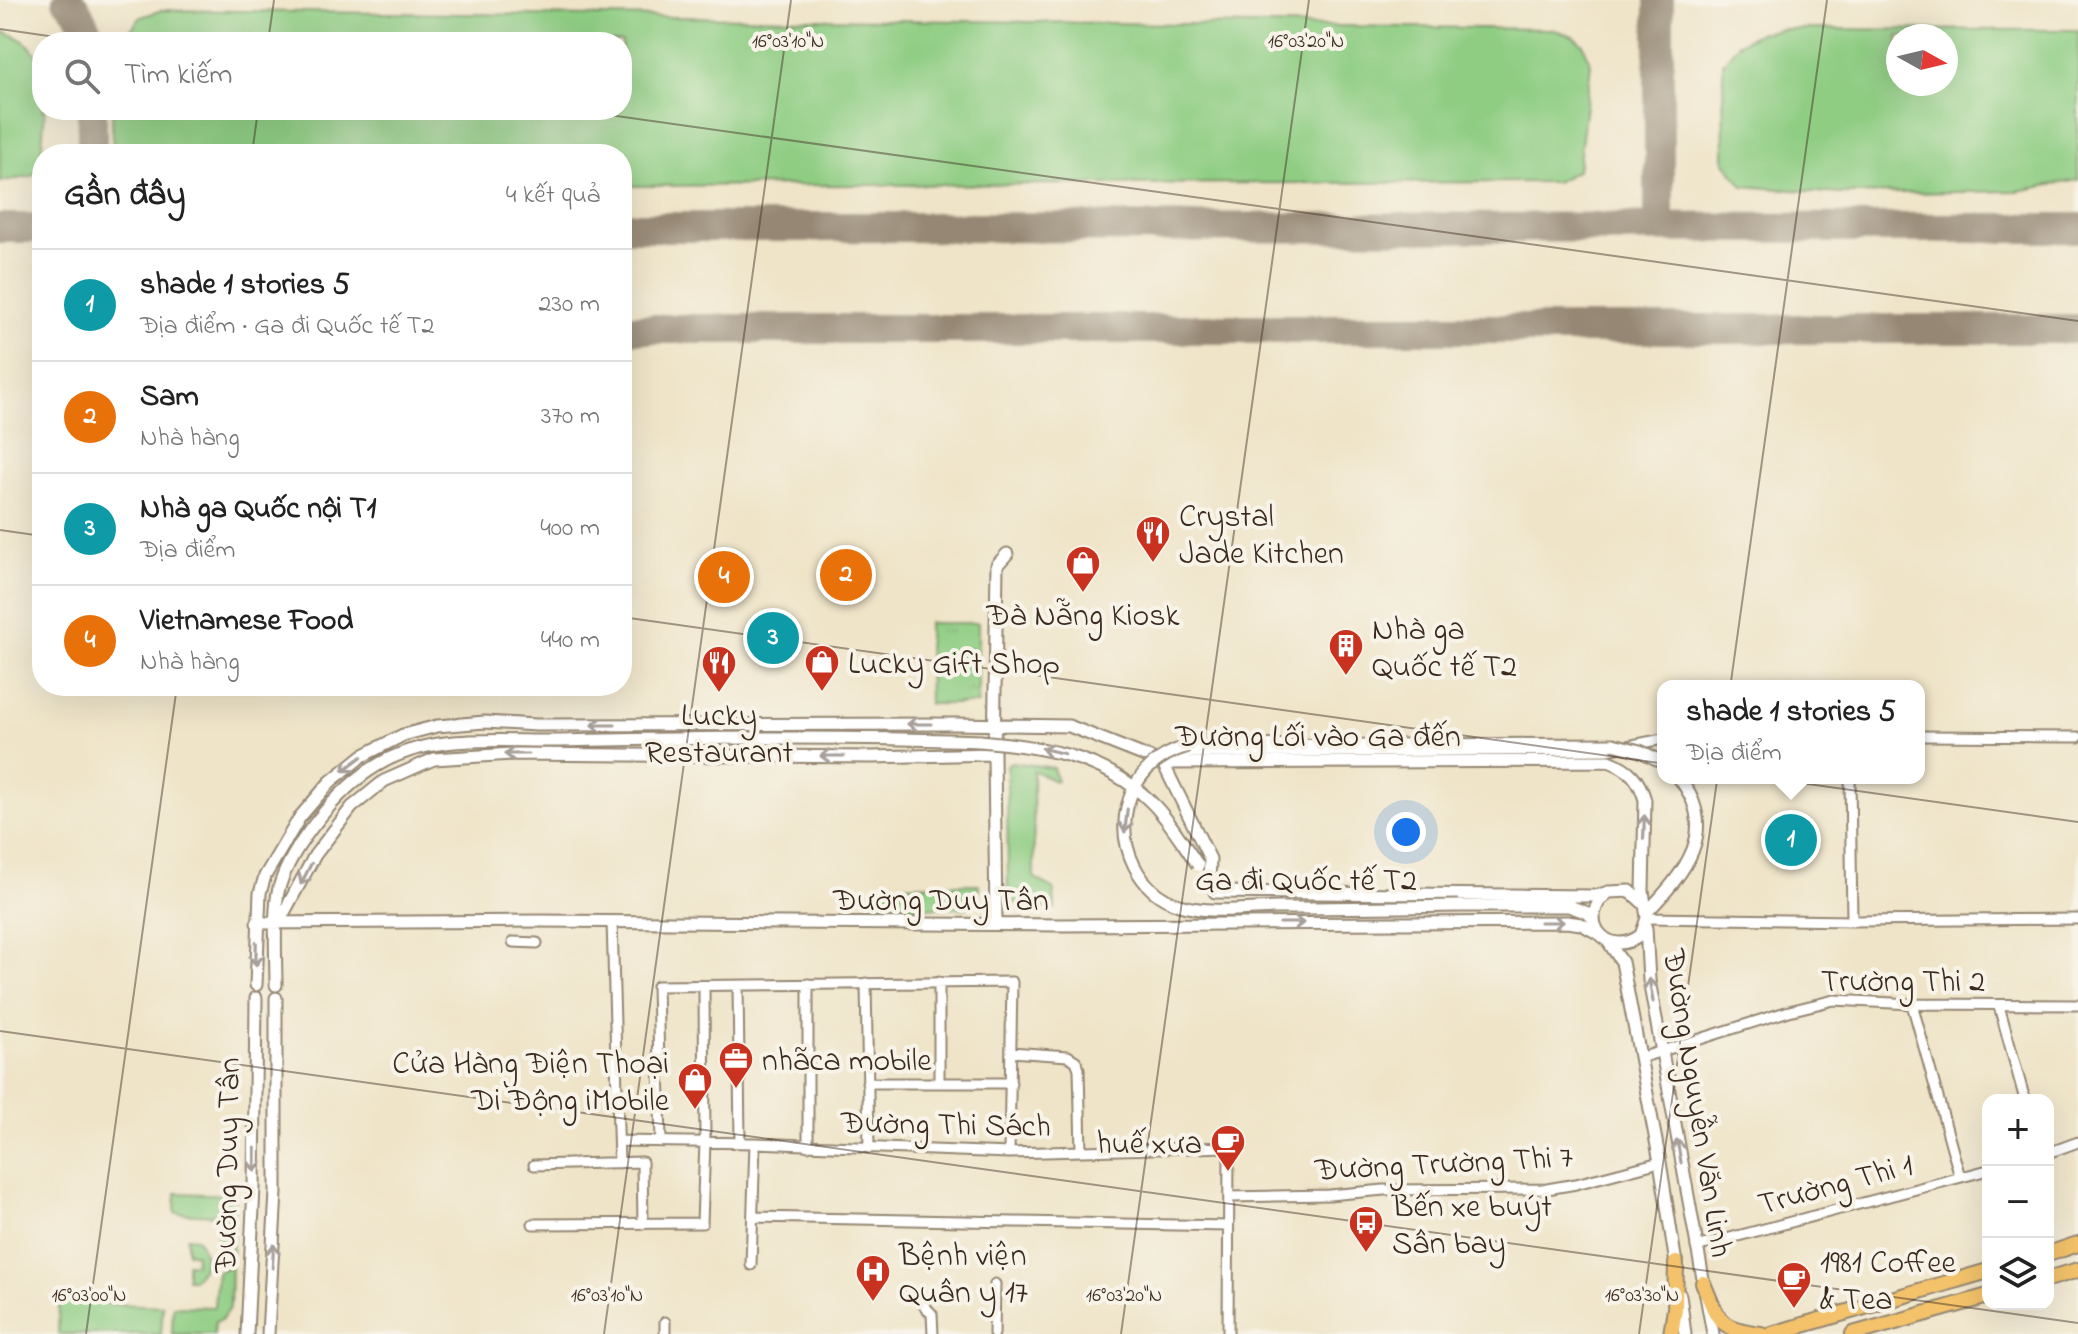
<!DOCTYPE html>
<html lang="vi">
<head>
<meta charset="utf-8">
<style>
  :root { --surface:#fff; --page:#f6f6f6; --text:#222; --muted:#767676; --line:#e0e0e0; --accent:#111827 }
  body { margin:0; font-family:"Indie Flower",sans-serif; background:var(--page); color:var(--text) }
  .controls { position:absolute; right:24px; bottom:24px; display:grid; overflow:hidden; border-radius:16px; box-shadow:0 8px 32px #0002 }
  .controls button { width:72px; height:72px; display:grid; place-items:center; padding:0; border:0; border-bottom:2px solid var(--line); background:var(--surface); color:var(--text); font:40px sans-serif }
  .compass { position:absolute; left:1886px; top:24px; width:72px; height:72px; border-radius:50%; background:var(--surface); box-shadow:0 8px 32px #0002; rotate:98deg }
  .you { position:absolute; left:1406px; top:832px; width:28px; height:28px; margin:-20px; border:6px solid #fff; border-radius:50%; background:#1a73e8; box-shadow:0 0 0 12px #1a73e833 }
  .badge { display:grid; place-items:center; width:52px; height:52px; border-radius:50%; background:var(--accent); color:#fff; font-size:26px; font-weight:700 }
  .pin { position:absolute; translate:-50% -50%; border:4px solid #fff; box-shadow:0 2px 8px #0006 }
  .popup { position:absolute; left:1657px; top:680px; width:268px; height:104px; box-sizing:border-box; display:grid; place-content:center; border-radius:16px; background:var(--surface); filter:drop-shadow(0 2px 6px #0005); font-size:26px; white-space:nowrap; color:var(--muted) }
  .popup b { font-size:30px; color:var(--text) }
  .popup::after { content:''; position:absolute; left:50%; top:100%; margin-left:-16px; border:16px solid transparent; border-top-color:var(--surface) }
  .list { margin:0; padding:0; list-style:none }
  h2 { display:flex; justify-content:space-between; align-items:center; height:104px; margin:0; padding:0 32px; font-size:34px }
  h2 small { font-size:26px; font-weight:400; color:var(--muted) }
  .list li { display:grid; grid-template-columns:52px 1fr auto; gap:24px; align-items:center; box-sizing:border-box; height:112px; padding:0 32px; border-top:2px solid var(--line) }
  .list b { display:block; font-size:30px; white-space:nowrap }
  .list p { margin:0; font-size:26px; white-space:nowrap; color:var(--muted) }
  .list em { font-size:26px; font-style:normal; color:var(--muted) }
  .icon { flex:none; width:44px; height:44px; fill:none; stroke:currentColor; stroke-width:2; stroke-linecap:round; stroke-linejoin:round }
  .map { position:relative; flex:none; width:2078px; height:1334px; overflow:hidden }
  .search { position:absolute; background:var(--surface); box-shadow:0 8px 32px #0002; left:32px; top:32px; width:600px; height:88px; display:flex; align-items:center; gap:20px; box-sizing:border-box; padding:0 28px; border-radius:32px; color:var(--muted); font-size:30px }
  .panel { position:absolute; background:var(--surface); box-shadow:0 8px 32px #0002; left:32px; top:144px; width:600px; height:552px; border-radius:32px }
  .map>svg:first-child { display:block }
</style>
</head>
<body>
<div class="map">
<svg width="2078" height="1334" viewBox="0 0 2078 1334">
  <defs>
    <pattern id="park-tufts" width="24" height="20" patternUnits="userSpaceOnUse" patternTransform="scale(2)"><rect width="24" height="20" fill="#8fcd83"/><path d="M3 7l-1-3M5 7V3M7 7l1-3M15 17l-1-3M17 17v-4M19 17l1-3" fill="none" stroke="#7cb071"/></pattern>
  </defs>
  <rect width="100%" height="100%" fill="#f7f3e8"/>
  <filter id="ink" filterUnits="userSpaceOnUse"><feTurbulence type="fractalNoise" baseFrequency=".0125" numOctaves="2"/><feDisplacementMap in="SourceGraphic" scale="16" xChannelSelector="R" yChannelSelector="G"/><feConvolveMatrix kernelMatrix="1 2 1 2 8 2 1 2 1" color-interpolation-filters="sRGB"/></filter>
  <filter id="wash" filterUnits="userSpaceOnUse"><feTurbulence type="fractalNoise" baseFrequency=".006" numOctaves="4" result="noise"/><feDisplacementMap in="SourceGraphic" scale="32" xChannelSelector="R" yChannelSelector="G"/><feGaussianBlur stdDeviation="1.8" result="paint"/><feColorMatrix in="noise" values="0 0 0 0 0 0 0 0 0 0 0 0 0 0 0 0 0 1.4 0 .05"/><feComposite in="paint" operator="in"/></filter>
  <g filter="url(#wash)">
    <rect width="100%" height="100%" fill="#efe4c8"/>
    <path fill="#8fcd83" stroke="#657c50" stroke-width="2" fill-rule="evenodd" d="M162 10 1551 29 1573 36 1583 44 1591 64 1578 170 1556 182 622 186V154H113L112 110H622V42H121L141 17Z
      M1784 29 2078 30V180L2018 191 1841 194 1743 186 1724 161 1723 63 1739 43 1759 33ZM1898 36H1946V84H1898Z
      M0 31C46 43 42 69 42 110H45L40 167 32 176 0 182Z
      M1011 762 1053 768 1057 781H1055L1035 771 1033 772 1034 877 1054 890 1055 909 1024 907 1008 899 1007 765Z
      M979 884 978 900 965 908 882 907V885Z
      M176 1193 234 1195 232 1254 224 1252 217 1245 218 1215 175 1213Z
      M187 1237 196 1238C207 1251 209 1267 193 1279H187V1263L195 1264 196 1254 187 1252Z
      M231 1266 230 1307 221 1320 215 1322 214 1334H172L173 1306 214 1307 217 1272Z
      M59 1302 163 1306 161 1334H58Z"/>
    <path fill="url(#park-tufts)" stroke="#657c50" stroke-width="2" d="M928 623H978V704H929Z"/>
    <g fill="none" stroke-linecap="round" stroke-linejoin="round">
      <path stroke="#958773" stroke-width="30" d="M67 0 76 9 92 41
        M1659 0V227
        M92 154V110
        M622 227 2078 228
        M0 228H42
        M622 329H2078"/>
    </g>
  </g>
  <g filter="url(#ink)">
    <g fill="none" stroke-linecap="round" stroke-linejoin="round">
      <defs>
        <path id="minor" d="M1919 736 2078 737
          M1169 760 1189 753 1607 750 1663 739
          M1850 778 1852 921
          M1647 918 1852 921 2078 919
          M612 921 619 1163
          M513 942 537 943
          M866 983 869 1148
          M808 984V1146
          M738 986 740 1142
          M1912 1004 1960 1177
          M1999 1006 2025 1100
          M1011 1052 1068 1056 1076 1061 1079 1069 1081 1151
          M1640 1058 1789 1011 1834 1000 1912 1004 2078 1005
          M867 1083H1011
          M939 1083V982
          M619 1141 755 1143 1009 1153 1229 1147 1228 1334
          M661 1142 657 986 1012 982 1009 1153
          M2048 1153 2078 1142
          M534 1165 642 1162 643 1224
          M1229 1197 1329 1195 1384 1190 1547 1189 1576 1184 1660 1162
          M753 1217 1228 1226
          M533 1224 702 1223 705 1142 704 987
          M1696 1247 1988 1170
          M751 1265 755 1143
          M910 1295 918 1299 932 1314 933 1334
          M665 1322V1334
          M994 1334 995 1284"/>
        <path id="tertiary" d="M1188 746 1613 744
          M1163 763 1210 859 1209 881
          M1215 892 1596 896 1608 892
          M1458 906H1569L1588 913 1594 920
          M1647 912C1684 873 1721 831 1679 778
          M280 920 315 855 352 807 384 781 434 759 512 754 872 757 994 754
          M257 923 539 921 1060 925 1567 922 1581 924 1601 935
          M996 924 994 754 997 565 1007 554
          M1646 928 1649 980 1713 1334
          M1607 940 1622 962 1660 1162 1677 1270
          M256 985 260 893 265 876 300 817 330 782 362 756 403 735 437 726 485 722 536 725 955 724 1069 726 1163 763 1609 761C1630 769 1639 779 1645 800L1643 891 1647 918 1641 935C1607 961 1574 917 1609 892L1630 891 1645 905
          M276 985C276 961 273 909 279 888 291 846 339 788 376 766 431 732 499 742 560 741 700 738 840 736 980 741
          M1680 1295 1685 1334
          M247 1334 254 1187 256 998
          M268 1334 276 1192V998"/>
        <path id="primary" d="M2048 1254 2078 1244
          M2048 1279 2078 1270
          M1703 1283C1719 1321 1717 1328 1761 1334
          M1671 1334 1675 1309 1676 1263
          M1772 1334 1988 1271
          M1853 1334 1988 1296"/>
      </defs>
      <use href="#minor" stroke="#958773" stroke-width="13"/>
      <use href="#tertiary" stroke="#958773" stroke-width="15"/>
      <use href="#primary" stroke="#958773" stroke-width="18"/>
      <use href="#minor" stroke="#fff" stroke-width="9"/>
      <use href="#tertiary" stroke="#fff" stroke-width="11"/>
      <use href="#primary" stroke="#f3c26a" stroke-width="14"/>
      <defs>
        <path id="tertiary-bridge" d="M980 741C1040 746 1104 756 1150 801 1169 819 1183 844 1198 865
          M1613 744 1640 751 1663 762
          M1188 746C1157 755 1135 775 1127 807 1118 846 1138 892 1179 905 1209 914 1245 909 1276 908 1336 908 1397 907 1458 906"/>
      </defs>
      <use href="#tertiary-bridge" stroke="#958773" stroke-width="15" stroke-linecap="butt"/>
      <use href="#tertiary-bridge" stroke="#fff" stroke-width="11"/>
    </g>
    <defs><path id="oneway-shaft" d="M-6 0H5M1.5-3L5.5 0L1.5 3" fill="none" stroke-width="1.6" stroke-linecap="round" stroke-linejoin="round" transform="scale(2)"/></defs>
    <g stroke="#a79f9a">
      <use href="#oneway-shaft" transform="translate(919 724) rotate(180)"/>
      <use href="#oneway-shaft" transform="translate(603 725) rotate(180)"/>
      <use href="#oneway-shaft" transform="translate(1053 751) rotate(-167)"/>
      <use href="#oneway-shaft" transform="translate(516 754) rotate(180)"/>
      <use href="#oneway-shaft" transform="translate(832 756) rotate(-180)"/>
      <use href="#oneway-shaft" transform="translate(352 764) rotate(143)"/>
      <use href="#oneway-shaft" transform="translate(1126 821) rotate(96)"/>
      <use href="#oneway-shaft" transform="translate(1644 827) rotate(-88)"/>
      <use href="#oneway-shaft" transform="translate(306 874) rotate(117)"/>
      <use href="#oneway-shaft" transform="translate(1552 922)"/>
      <use href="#oneway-shaft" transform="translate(1292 923)"/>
      <use href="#oneway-shaft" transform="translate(256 954) rotate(91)"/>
      <use href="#oneway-shaft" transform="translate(1651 990) rotate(-100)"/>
      <use href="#oneway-shaft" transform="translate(1679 1151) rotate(-100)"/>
      <use href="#oneway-shaft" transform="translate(255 1160) rotate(91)"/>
      <use href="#oneway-shaft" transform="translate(273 1256) rotate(-87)"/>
    </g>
  </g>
  <path fill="none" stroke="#3b2a1e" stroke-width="2" stroke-opacity="0.45" d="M0 29 90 42M268 42 274 0M574 110 2078 321M252 154 258 110M0 530 42 536M622 617 2078 822M0 1031 2078 1323M86 1334 177 686M604 1334 791 0M1121 1334 1309 0M1639 1334 1827 0"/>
  <defs>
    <symbol id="restaurant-pin" viewBox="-11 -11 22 30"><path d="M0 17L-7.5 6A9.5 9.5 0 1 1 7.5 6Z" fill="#c8321e" stroke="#f7f3e8"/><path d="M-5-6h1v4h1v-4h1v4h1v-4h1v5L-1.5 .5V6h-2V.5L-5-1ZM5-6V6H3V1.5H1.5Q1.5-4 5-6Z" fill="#fff"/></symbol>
    <symbol id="shop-pin" viewBox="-11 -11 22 30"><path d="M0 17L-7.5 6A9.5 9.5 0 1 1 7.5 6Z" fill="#c8321e" stroke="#f7f3e8"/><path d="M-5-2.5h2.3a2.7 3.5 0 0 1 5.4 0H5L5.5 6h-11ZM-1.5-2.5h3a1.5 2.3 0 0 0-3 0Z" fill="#fff"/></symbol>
    <symbol id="building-pin" viewBox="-11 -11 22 30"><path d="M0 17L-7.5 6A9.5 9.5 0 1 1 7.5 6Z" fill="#c8321e" stroke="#f7f3e8"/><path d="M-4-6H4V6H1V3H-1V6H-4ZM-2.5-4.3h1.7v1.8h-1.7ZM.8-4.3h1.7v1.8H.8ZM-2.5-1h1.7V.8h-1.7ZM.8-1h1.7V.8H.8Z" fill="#fff"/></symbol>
    <symbol id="office-pin" viewBox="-11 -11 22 30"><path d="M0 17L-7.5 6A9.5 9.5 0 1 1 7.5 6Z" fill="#c8321e" stroke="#f7f3e8"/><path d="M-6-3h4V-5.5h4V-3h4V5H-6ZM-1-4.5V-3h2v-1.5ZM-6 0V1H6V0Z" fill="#fff"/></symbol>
    <symbol id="cafe-pin" viewBox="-11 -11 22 30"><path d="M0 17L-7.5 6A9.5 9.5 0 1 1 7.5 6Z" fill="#c8321e" stroke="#f7f3e8"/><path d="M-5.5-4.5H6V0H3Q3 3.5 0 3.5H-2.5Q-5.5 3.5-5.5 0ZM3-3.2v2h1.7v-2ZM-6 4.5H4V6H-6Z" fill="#fff"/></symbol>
    <symbol id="bus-pin" viewBox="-11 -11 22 30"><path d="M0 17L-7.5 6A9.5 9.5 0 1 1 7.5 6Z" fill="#c8321e" stroke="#f7f3e8"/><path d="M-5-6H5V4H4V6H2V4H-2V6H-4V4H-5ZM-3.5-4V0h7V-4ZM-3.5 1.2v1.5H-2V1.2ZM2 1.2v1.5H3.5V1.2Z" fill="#fff"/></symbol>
    <symbol id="hospital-pin" viewBox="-11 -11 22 30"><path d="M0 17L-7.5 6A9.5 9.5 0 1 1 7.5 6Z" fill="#c8321e" stroke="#f7f3e8"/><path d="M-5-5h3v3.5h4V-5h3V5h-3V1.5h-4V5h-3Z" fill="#fff"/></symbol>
  </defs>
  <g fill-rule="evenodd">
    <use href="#restaurant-pin" x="1133" y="513" width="40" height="54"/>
    <use href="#shop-pin" x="1063" y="543" width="40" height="54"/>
    <use href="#building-pin" x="1326" y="626" width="40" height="54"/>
    <use href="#shop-pin" x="802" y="642" width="40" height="54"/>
    <use href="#restaurant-pin" x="699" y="643" width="40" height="54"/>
    <use href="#office-pin" x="716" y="1039" width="40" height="54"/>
    <use href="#shop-pin" x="675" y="1060" width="40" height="54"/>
    <use href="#cafe-pin" x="1208" y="1122" width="40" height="54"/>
    <use href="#bus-pin" x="1346" y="1203" width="40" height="54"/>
    <use href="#hospital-pin" x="853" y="1252" width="40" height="54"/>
    <use href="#cafe-pin" x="1774" y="1259" width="40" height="54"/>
  </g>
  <g text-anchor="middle" stroke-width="8" stroke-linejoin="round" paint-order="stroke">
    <g font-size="32" fill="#3b2a1e" stroke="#f7f3e8" text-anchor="start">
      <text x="1179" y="526">Crystal<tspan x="1179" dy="37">Jade Kitchen</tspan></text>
      <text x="1083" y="625" text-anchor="middle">Đà Nẵng Kiosk</text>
      <text x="1372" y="639">Nhà ga<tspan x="1372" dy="37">Quốc tế T2</tspan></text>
      <text x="848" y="673">Lucky Gift Shop</text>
      <text x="719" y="725" text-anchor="middle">Lucky<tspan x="719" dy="37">Restaurant</tspan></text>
      <text x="762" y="1070">nhãca mobile</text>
      <text x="669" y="1073" text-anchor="end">Cửa Hàng Điện Thoại<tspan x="669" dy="37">Di Động iMobile</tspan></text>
      <text x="1202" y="1153" text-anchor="end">huế xưa</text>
      <text x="1392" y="1216">Bến xe buýt<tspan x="1392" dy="37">Sân bay</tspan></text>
      <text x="899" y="1265">Bệnh viện<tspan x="899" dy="37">Quân y 17</tspan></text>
      <text x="1820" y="1272">1981 Coffee<tspan x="1820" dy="37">&amp; Tea</tspan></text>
    </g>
    <g font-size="32" fill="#3b2a1e" stroke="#f7f3e8">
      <text x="1318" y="746">Đường Lối vào Ga đến</text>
      <text x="1306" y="890">Ga đi Quốc tế T2</text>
      <text x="941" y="910">Đường Duy Tân</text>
      <text x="1903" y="991">Trường Thi 2</text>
      <text transform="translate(1699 1103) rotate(81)" y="11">Đường Nguyễn Văn Linh</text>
      <text transform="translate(946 1123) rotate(1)" y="11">Đường Thi Sách</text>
      <text transform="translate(1444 1162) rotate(-3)" y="11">Đường Trường Thi 7</text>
      <text transform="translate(226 1165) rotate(-89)" y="11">Đường Duy Tân</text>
      <text transform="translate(1835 1183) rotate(-15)" y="11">Trường Thi 1</text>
    </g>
  </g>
  <g font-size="20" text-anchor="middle" fill="#3b2a1e" stroke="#f7f3e8" stroke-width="8" stroke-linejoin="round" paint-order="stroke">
    <text x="788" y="47">16°03'10"N</text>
    <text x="1306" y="47">16°03'20"N</text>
    <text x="89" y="1301">16°03'00"N</text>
    <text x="607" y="1301">16°03'10"N</text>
    <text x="1124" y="1301">16°03'20"N</text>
    <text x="1642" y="1301">16°03'30"N</text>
  </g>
</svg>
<div class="controls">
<button>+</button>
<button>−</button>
<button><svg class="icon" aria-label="layers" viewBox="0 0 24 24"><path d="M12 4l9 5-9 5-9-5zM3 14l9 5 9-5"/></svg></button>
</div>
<svg class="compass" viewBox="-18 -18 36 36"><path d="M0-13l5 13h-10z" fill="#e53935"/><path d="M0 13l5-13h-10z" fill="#767676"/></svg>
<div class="you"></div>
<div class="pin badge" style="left:1791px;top:840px;background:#0f9aa8">1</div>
<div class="popup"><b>shade 1 stories 5</b>Địa điểm</div>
<div class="pin badge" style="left:846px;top:575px;background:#e8710a">2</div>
<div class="pin badge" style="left:773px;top:638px;background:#0f9aa8">3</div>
<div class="pin badge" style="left:724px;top:577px;background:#e8710a">4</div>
<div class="search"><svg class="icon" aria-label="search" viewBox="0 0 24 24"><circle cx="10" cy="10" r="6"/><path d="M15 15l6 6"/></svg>Tìm kiếm</div>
<section class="panel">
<h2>Gần đây<small>4 kết quả</small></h2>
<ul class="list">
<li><span class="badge" style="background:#0f9aa8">1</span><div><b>shade 1 stories 5</b><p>Địa điểm · Ga đi Quốc tế T2</p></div><em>230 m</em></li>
<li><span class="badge" style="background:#e8710a">2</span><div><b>Sam</b><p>Nhà hàng</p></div><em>370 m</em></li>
<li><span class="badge" style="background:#0f9aa8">3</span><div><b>Nhà ga Quốc nội T1</b><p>Địa điểm</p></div><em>400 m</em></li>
<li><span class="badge" style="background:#e8710a">4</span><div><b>Vietnamese Food</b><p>Nhà hàng</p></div><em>440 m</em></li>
</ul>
</section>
</div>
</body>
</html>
